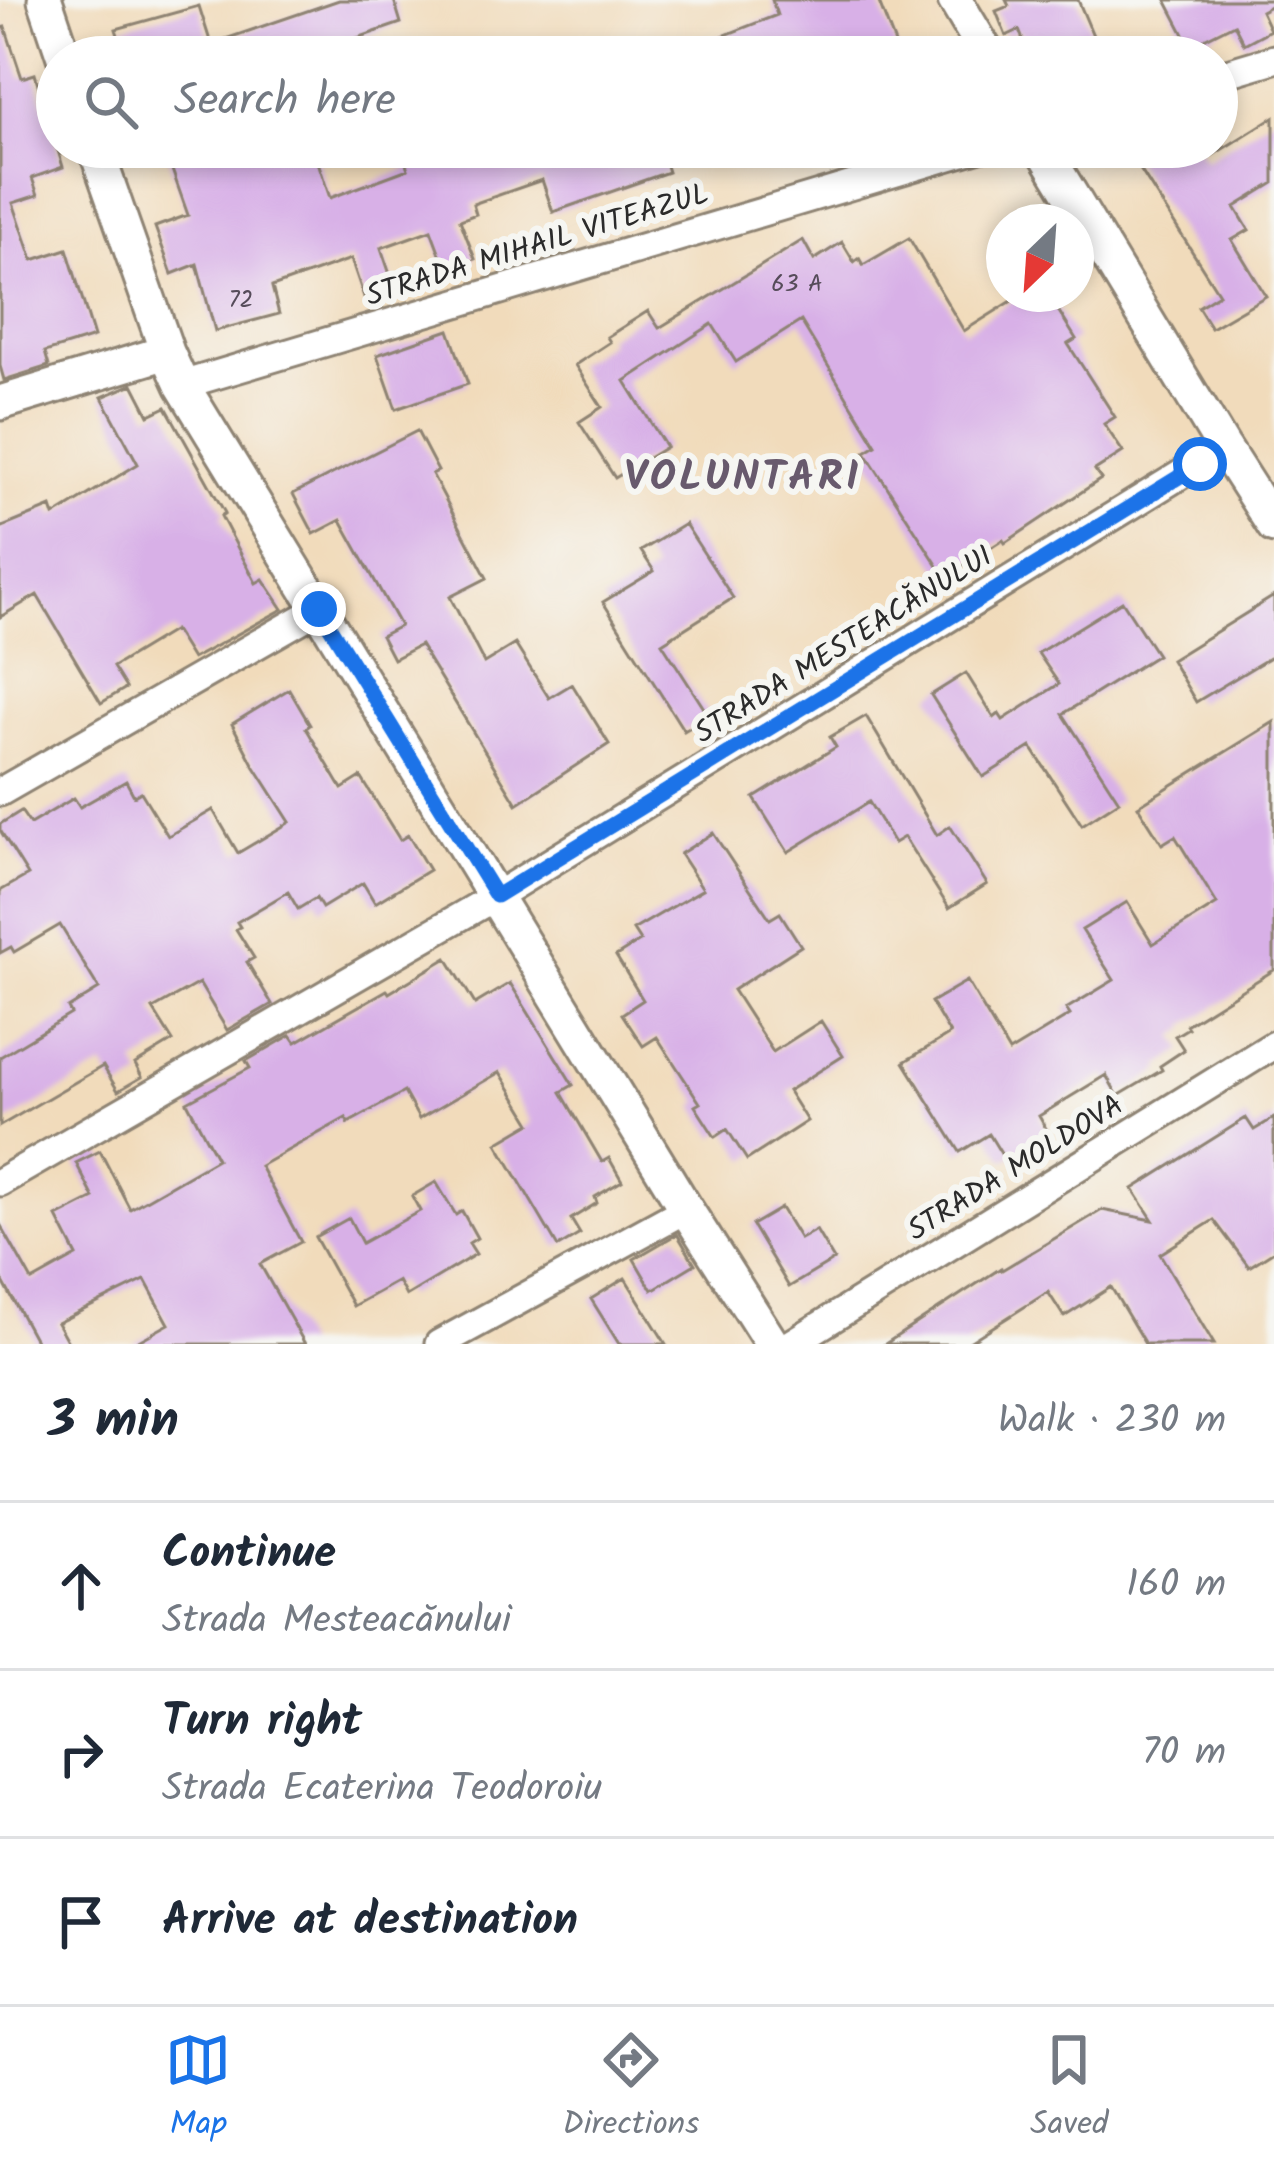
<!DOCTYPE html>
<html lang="en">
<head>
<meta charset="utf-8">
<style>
  :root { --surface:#fff; --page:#f2f2f3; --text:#1f2937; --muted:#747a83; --line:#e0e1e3; --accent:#1a73e8 }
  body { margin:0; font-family:Kalam,sans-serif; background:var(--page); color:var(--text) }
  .compass { position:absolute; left:986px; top:204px; width:108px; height:108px; border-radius:50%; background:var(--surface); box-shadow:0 6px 18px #0003; rotate:205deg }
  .stop { position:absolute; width:36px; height:36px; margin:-27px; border:9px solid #1a73e8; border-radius:50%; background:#fff }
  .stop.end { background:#1a73e8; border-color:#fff; box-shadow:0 3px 12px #0008 }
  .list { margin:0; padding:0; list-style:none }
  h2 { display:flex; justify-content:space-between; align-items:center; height:156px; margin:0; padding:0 48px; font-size:51px }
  h2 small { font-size:39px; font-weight:400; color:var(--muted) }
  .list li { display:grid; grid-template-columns:78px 1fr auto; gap:36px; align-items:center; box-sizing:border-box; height:168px; padding:0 48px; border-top:3px solid var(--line) }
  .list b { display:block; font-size:45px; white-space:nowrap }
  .list p { margin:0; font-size:39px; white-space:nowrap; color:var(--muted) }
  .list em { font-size:39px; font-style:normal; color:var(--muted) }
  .icon { flex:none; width:66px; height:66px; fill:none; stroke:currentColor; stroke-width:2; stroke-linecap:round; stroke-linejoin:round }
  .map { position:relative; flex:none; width:1274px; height:1344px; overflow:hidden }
  .search { position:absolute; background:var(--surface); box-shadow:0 6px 18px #0003; left:36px; right:36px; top:36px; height:132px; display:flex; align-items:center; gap:30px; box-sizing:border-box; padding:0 42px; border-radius:66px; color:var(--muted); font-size:45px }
  .sheet { height:660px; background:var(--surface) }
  nav { display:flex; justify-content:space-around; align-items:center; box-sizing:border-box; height:168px; border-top:3px solid var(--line); background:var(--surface); font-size:33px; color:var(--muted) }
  nav a { display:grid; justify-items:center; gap:6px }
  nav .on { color:var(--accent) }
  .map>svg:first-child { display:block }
</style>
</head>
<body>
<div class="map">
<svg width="1274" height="1344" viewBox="0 0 1274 1344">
  <rect width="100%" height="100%" fill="#f6f6f2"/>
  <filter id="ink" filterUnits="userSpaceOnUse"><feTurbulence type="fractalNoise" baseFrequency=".00833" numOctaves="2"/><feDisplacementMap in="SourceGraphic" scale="24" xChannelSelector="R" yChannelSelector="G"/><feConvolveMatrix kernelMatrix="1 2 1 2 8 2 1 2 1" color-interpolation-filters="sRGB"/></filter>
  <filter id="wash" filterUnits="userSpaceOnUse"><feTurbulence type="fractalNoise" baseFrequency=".004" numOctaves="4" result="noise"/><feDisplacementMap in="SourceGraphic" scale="48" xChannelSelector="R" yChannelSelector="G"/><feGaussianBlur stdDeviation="2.7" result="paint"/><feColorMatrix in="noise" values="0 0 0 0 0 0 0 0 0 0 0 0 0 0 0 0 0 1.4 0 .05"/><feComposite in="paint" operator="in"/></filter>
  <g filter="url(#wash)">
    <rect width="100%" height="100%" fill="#f1dbbb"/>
    <g id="blocks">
      <path fill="#d8b0e7" d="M339 0H394L401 23 346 42 352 57H125L116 29 199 6 211 44Z
        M772 0H878L900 57H674V55L777 15Z
        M1006 0H1078L1102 57H1030L1019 30 1006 36 996 11 1009 6Z
        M1166 0H1274V4L1261 11 1270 30 1244 44 1234 24 1190 46Z
        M5 27 22 78 35 74 63 167 32 178 38 195 13 203 33 260 67 249 94 337 45 352 49 366 4 380 0 366V28Z
        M1274 117V183L1235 207 1249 230 1232 240 1266 296 1211 328 1198 307 1219 294 1126 147H1197L1205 160Z
        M164 147H313L330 198 408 169 405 161 443 147H660L668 172 553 212 542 180 473 204 476 214 460 220 475 259 446 270 431 230 381 248 395 289 365 300 351 259 272 287 279 314 215 331 197 264 172 274 155 227 188 215Z
        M909 238 964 331 1023 294H1048L1076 339 1068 344 1115 417 1104 424 1123 452 1095 470 1101 479 1005 543 1003 540 945 577 865 452 876 445 801 321 736 362 712 324 625 381 666 447 615 478 579 422 602 407 575 365 610 342 607 337 648 311 659 328 803 240 814 260 842 242 854 262 859 258 863 265Z
        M449 330 468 384 396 409 377 355Z
        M133 384 149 415 166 407 225 513 221 516 256 583 263 579 283 609 192 659 174 630 113 667 126 688 101 703 37 595 0 617V528L51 507 54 516 138 464 102 397Z
        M417 431 438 471 432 474 487 578 450 597 484 663 515 644 549 698 572 684 609 744 517 804 420 645 393 659 381 636 400 626 341 520 314 534 293 494Z
        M685 524 733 598 662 643 709 716 684 731 603 602 654 571 641 551Z
        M1274 596V655L1196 702 1171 660Z
        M1122 601 1157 655 1063 714 1119 801 1082 825 1031 747 983 777 931 695 966 673 994 718 999 714 1003 720 1059 684 1038 653Z
        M289 689 310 725 306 728 342 789 361 777 400 840 408 835 429 870 375 903 363 883 322 908 316 898 298 909 288 892 237 922 240 927 236 929 254 958 247 962 272 1004 227 1030 199 983 153 1009 173 1041 135 1064 142 1077 118 1091 103 1066 0 1126V1057L71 1014 68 1008 99 989 60 925 14 952 11 947 0 953V891L28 875 0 830V824L21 811 30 824 74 798 80 807 126 781 134 796 141 792 168 836 213 810 238 853 290 822 253 764 232 724Z
        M866 716 937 835 950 826 987 884 949 908 904 837 894 843 869 802 788 852 754 798 836 747 830 737Z
        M1274 722V970L1186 1025 1188 1028 1175 1036 1184 1050 1160 1066 1162 1070 1118 1096 1106 1075 1039 1116 1049 1134 1005 1160 989 1134 960 1152 904 1062 950 1034 931 1002 967 981 1009 1052 1070 1015 1066 1009 1114 980 1082 930 1127 902 1153 944 1217 904 1175 836 1162 844 1138 806Z
        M713 833 770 919 780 913 801 946 733 990 773 1052 821 1021 843 1056 788 1091 807 1121 747 1160 727 1129 715 1137 695 1106 700 1103 657 1037 643 1046 622 1014 643 1000 616 956 640 941 633 930 703 889 680 854Z
        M447 958 475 1004 510 983 573 1085 561 1092 602 1162 609 1158 622 1181 595 1197 597 1203 571 1219 580 1234 558 1247 497 1143 531 1123 500 1072 419 1119 404 1092 348 1123 346 1118 260 1166 301 1242 260 1264 305 1344H133L169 1324 145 1280 57 1323 69 1344H37L0 1276V1224L32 1281 77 1256 57 1217 94 1198 76 1163 100 1151 130 1209 217 1159 187 1102 250 1068 246 1061 291 1035 296 1042 387 990 389 993Z
        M1246 1118 1254 1130 1274 1118V1251L1249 1267 1214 1220 1160 1254 1214 1344H1145L1111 1287 1064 1317 1048 1292 966 1344H885L1001 1268 1002 1270 1102 1210 1153 1220 1133 1189Z
        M436 1182 456 1215 462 1211 477 1238 469 1243 476 1254 406 1296 398 1281 353 1306 315 1237 349 1218 362 1243 420 1211 412 1196Z
        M781 1208 800 1239 816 1230 834 1260 789 1287 752 1225Z
        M677 1234 695 1264 652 1290 634 1259Z
        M625 1278 666 1344H619L591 1299Z"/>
    </g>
  </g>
  <g filter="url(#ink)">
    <use href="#blocks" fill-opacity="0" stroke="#8e8373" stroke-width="3"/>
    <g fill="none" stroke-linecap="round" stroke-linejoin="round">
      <defs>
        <path id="minor" d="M1217 76 1274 59
          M182 385 980 147
          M0 792 319 609
          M0 1182 496 896 1224 448
          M439 1344 686 1209
          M791 1344 1274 1045"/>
        <path id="tertiary" d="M45 0 64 57
          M955 0 989 57
          M95 147 167 352 182 385 686 1209 772 1344
          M1042 147 1224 448 1274 526
          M0 403 167 352"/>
      </defs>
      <use href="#minor" stroke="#8e8373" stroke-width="33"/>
      <use href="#tertiary" stroke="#8e8373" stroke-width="39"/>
      <use href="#minor" stroke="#fff" stroke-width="27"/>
      <use href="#tertiary" stroke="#fff" stroke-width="33"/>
    </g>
  </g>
  <g fill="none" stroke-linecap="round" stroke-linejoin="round" filter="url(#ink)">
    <path stroke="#1a73e8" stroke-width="15" d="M319 609 496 896 1200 464"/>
  </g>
  <g text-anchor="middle" stroke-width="12" stroke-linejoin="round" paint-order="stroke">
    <g font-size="24" fill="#564c5a">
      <text x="797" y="291">63 A</text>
      <text x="241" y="307">72</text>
    </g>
    <g font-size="30" fill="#2b2b2b" stroke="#f6f6f2">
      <text transform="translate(537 244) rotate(-17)" y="10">STRADA MIHAIL VITEAZUL</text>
      <text transform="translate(843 644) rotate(-32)" y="10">STRADA MESTEACĂNULUI</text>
      <text transform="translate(1015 1167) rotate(-32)" y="10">STRADA MOLDOVA</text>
    </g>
    <g font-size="42" font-weight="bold" letter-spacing="3" fill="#685a6d" stroke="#f6f6f2">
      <text x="743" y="490">VOLUNTARI</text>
    </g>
  </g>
</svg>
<svg class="compass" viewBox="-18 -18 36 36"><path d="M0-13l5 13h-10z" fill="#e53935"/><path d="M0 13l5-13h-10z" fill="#747a83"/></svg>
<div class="stop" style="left:1200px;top:464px"></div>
<div class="stop end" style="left:319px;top:609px"></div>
<div class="search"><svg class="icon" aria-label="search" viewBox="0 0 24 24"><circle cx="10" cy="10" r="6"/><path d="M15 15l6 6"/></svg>Search here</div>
</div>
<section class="sheet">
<h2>3 min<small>Walk · 230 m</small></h2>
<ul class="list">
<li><svg class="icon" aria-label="ahead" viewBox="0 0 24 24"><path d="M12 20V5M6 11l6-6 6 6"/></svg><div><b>Continue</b><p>Strada Mesteacănului</p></div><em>160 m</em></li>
<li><svg class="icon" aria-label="right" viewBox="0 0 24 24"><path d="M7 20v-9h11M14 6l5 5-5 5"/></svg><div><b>Turn right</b><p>Strada Ecaterina Teodoroiu</p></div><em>70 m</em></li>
<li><svg class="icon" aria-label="arrive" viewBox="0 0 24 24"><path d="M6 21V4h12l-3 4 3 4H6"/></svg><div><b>Arrive at destination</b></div></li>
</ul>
</section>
<nav>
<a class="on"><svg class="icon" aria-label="map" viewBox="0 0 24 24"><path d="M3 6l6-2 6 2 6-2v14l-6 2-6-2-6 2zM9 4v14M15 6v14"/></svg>Map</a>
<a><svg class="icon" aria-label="directions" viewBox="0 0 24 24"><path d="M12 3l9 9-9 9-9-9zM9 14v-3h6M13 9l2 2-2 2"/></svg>Directions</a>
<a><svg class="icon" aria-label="saved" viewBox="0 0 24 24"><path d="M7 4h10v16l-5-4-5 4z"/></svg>Saved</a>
</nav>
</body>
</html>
